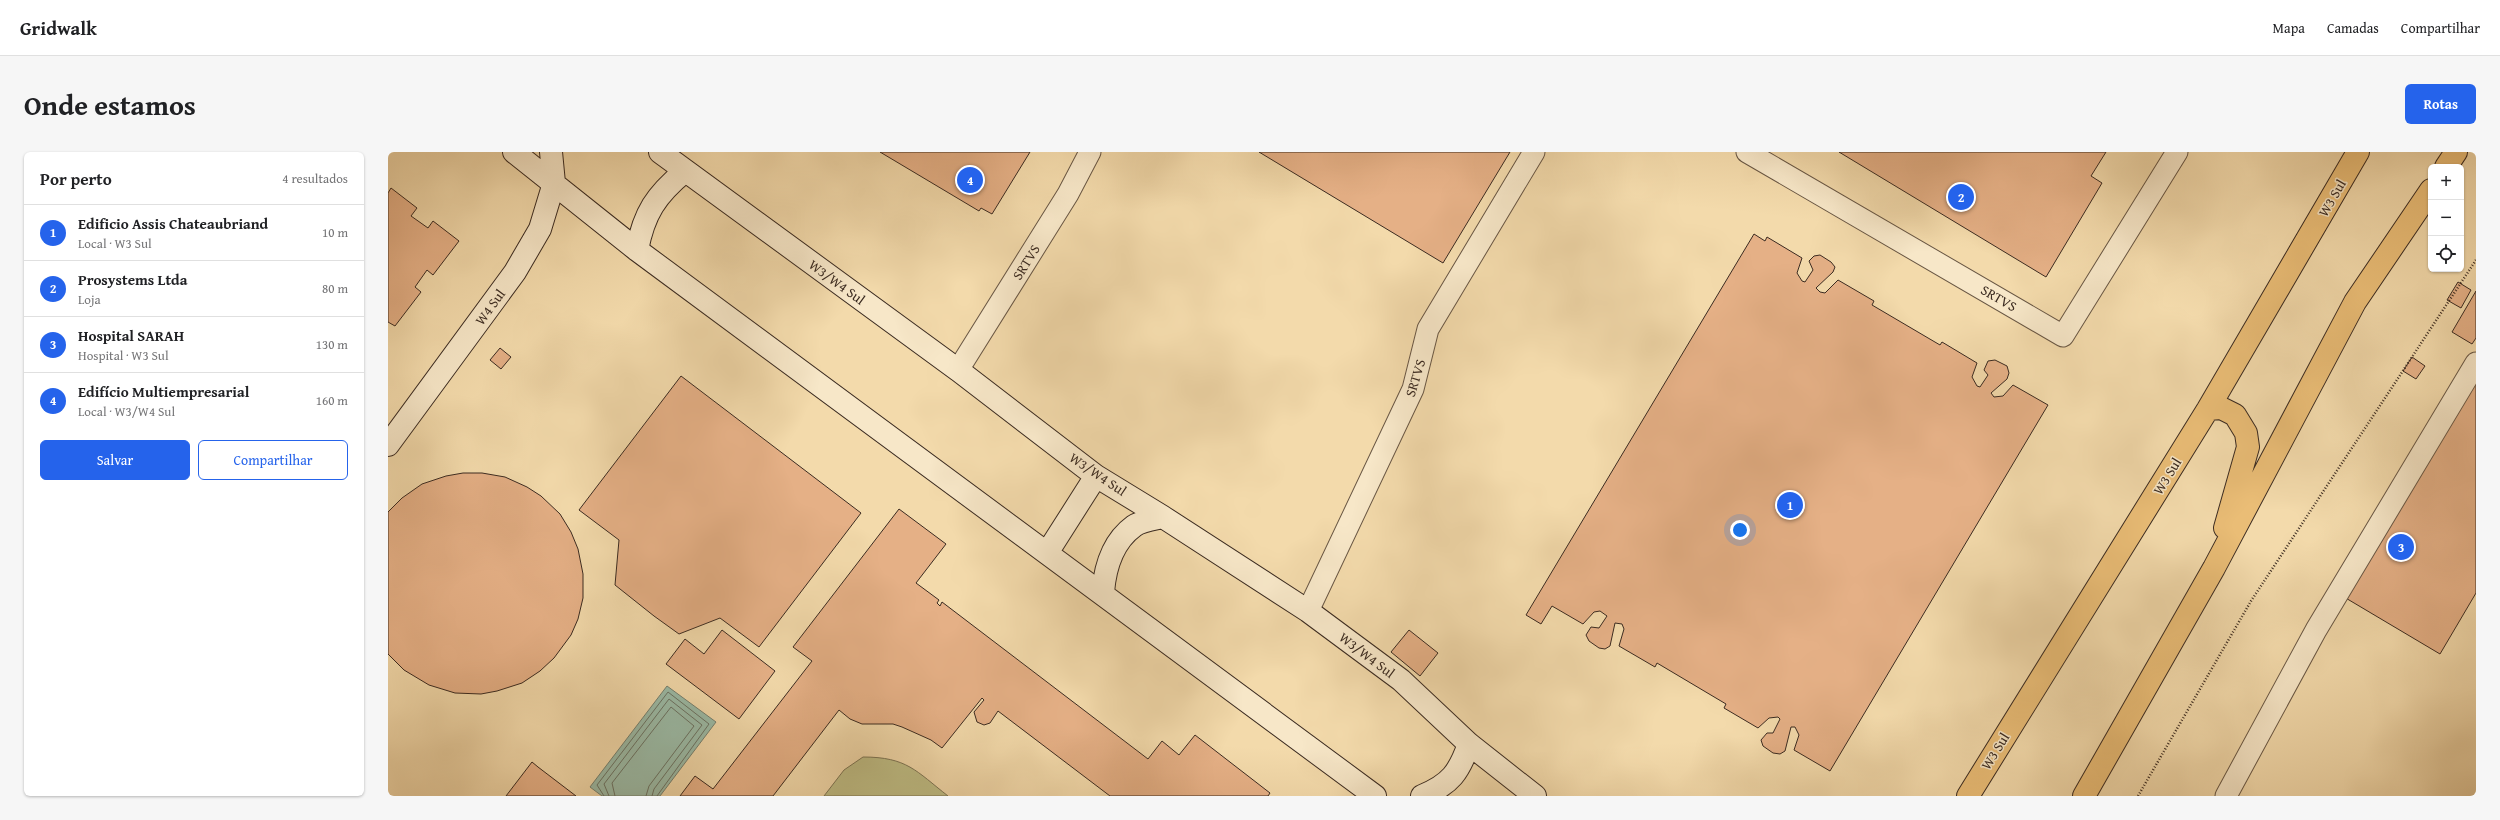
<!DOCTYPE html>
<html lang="pt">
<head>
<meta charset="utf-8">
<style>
  :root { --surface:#fff; --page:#f6f6f6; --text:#202124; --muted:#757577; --line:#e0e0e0; --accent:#2563eb }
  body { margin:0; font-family:"Gentium Book Plus",serif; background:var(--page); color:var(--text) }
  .controls { position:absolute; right:12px; top:12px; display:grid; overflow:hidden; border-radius:6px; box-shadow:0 1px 3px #0004 }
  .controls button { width:36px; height:36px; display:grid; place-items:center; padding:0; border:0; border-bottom:1px solid var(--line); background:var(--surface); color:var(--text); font:20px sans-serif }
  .you { position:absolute; left:1352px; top:378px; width:14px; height:14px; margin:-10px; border:3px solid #fff; border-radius:50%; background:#1a73e8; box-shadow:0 0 0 6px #1a73e833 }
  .badge { display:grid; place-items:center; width:26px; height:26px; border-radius:50%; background:var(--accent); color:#fff; font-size:13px; font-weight:700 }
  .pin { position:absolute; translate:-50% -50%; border:2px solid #fff; box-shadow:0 1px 4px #0006 }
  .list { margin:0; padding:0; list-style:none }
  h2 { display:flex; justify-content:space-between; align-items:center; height:52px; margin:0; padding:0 16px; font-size:17px }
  h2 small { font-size:13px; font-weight:400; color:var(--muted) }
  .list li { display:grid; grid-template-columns:26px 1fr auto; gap:12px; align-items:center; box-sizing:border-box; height:56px; padding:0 16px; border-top:1px solid var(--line) }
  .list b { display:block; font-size:15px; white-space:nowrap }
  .list p { margin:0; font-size:13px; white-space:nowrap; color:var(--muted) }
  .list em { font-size:13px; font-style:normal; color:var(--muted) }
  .actions { display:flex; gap:8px; padding:12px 16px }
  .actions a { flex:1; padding:9px 0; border:1px solid var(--accent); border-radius:6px; text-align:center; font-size:14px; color:var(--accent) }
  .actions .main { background:var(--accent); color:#fff }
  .icon { flex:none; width:22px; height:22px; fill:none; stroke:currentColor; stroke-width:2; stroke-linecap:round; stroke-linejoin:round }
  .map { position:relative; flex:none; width:2088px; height:644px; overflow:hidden; border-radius:6px }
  header { display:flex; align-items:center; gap:24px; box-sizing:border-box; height:56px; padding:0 20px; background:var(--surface); border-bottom:1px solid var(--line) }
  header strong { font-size:19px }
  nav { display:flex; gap:22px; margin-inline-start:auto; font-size:14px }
  .intro { display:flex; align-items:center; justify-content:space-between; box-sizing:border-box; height:96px; padding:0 24px }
  h1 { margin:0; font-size:28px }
  .button { padding:10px 18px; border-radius:6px; background:var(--accent); color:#fff; font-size:14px; font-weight:700 }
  main { display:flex; gap:24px; padding:0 24px }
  aside { flex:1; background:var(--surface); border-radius:6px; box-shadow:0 1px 3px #0004 }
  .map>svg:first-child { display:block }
</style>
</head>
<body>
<header>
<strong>Gridwalk</strong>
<nav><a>Mapa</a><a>Camadas</a><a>Compartilhar</a></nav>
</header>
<div class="intro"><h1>Onde estamos</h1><a class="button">Rotas</a></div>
<main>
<aside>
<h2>Por perto<small>4 resultados</small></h2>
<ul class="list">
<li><span class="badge">1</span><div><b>Edificio Assis Chateaubriand</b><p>Local · W3 Sul</p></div><em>10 m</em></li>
<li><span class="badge">2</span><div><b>Prosystems Ltda</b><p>Loja</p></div><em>80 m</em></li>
<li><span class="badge">3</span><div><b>Hospital SARAH</b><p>Hospital · W3 Sul</p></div><em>130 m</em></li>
<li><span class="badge">4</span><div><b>Edifício Multiempresarial</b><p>Local · W3/W4 Sul</p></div><em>160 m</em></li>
</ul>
<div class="actions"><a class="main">Salvar</a><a>Compartilhar</a></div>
</aside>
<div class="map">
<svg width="2088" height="644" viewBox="0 0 2088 644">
  <rect width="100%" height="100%" fill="#f3daab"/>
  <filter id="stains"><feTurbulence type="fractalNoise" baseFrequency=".005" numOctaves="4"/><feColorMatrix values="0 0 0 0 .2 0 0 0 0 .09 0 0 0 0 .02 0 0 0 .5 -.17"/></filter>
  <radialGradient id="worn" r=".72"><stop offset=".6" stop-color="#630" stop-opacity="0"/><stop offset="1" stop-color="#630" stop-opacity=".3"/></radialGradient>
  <path fill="#bfbe86" stroke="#7d7454" d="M475 605C519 605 528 619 560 644H436L456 618Z"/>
  <path fill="#9bbba7" stroke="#758171" d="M279 534 328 570 272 644H214L202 635Z"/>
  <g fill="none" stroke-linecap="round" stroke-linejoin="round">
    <path stroke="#6b7364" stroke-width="1" d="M216 644 209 633 280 540 321 572 269 644
      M221 644 216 632 281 547 314 573 266 637 264 644
      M227 644 224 631 283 555 306 574 261 634 258 644"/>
  </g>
  <path fill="#e5b086" stroke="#3b2b21" d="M492 0H642L604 62 593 56 591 59Z
    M871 0H1122L1055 111Z
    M1451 0H1718L1703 24 1714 31 1658 125Z
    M3 36 29 56 23 64 40 76 45 69 71 89 45 123 39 118 27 135 33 140 7 174 0 170V41Z
    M1366 82 1377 89 1379 85 1414 106 1409 121 1414 129 1417 130 1425 118 1421 109 1426 104 1432 103 1443 110 1447 115 1445 120 1428 136 1432 140 1437 141 1450 128 1486 149 1484 153 1552 193 1554 190 1589 211 1584 225 1589 234 1592 235 1600 223 1596 218 1600 209 1607 208 1619 214 1621 221 1619 227 1603 241 1606 245 1615 244 1625 233 1660 253 1442 619 1406 598 1411 583 1407 575H1403L1397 599 1392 602 1385 601 1375 594 1373 588 1379 581H1385L1392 567 1390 565 1381 566 1370 576 1336 556 1338 552 1269 511 1267 515 1231 494 1236 477 1234 472 1227 471 1222 494 1217 497 1211 496 1201 489 1198 483 1203 475 1211 476 1219 464 1212 459 1206 460 1195 472 1164 454 1153 472 1138 463Z
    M2070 130 2083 138 2073 156 2059 148Z
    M2088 139V186L2084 192 2064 180Z
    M112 196 123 205 113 217 102 208Z
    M2024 205 2037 214 2028 227 2015 219Z
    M293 224 473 361 371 495 332 466 291 482 266 464 227 433 231 388 191 358Z
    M2088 224V441L2052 502 1956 445Z
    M75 321H94L117 325 139 335 153 344 172 362 183 380 190 397 195 422V446L190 467 183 483 166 506 152 519 134 531 109 539 93 542 67 541 41 533 16 518 0 502V360L14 346 34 332 58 324Z
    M511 357 558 392 528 431 551 448 549 451 552 454 554 450 760 607 774 589 791 603 807 583 882 641 880 644H722L610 559 602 571 596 573 589 570 586 560 596 548 594 546 554 596 543 588 514 575 505 572H474L462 567 451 558 385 644H292L307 624 325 637 424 509 405 495Z
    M334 478 387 519 351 567 278 512 297 487 316 502Z
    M1021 478 1050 501 1032 524 1003 500Z
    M144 610 150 615 188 644H118Z"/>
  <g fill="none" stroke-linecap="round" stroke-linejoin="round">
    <defs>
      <path id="service" d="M1359 0 1675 184 1789 0
        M570 218 680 42 702 0
        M920 459 1025 237 1040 177 1146 0
        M1838 644 1928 478 2088 211"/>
      <path id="secondary" d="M126 0 249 98 987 644
        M272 0 570 218 708 324 775 365 920 459 1013 528 1081 592 1147 644
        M249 98C256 61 268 43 297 19
        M0 293 127 120 152 77 166 31 163 0
        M659 401 708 324
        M715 440C717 416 724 390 746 374 753 369 767 367 775 365
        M1034 644C1063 632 1071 620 1081 592"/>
      <path id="primary" d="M2058 15 2068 0
        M1820 257 1833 256 1847 263 1858 281 1860 295 1837 376
        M1580 644 1820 257 1970 0
        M1696 644 1826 416 1967 150 2043 38"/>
    </defs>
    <use href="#service" stroke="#695744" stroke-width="23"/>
    <use href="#secondary" stroke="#3b2b21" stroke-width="24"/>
    <use href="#primary" stroke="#3b2b21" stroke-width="24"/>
    <path stroke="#3b2b21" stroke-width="2.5" stroke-dasharray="1 2" stroke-linecap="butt" d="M1750 644 1863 449 2088 108"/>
    <use href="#service" stroke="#f7e7c8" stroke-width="21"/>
    <use href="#secondary" stroke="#f7e7c8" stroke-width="22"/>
    <use href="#primary" stroke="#eabd76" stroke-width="22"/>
  </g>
  <g text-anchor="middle" stroke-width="3" stroke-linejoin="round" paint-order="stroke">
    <g font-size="14" fill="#3b2b21" stroke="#f7e7c8">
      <text transform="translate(1944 46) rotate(-60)" y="5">W3 Sul</text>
      <text transform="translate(638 110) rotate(-58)" y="5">SRTVS</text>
      <text transform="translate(449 130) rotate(36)" y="5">W3/W4 Sul</text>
      <text transform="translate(1611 146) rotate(30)" y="5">SRTVS</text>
      <text transform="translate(102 155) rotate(-54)" y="5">W4 Sul</text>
      <text transform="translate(1027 226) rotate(-73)" y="5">SRTVS</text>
      <text transform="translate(710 322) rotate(34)" y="5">W3/W4 Sul</text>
      <text transform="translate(1779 324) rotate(-58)" y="5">W3 Sul</text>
      <text transform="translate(979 503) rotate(37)" y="5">W3/W4 Sul</text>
      <text transform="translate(1607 599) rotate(-58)" y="5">W3 Sul</text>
    </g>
  </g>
  <rect width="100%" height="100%" filter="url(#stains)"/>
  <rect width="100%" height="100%" fill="url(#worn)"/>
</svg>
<div class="controls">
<button>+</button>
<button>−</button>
<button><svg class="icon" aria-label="locate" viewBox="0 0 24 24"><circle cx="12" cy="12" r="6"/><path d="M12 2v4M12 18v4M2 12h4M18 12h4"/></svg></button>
</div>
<div class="you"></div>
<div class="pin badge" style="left:1402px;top:353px">1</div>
<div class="pin badge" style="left:1573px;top:45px">2</div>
<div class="pin badge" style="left:2013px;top:395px">3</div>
<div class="pin badge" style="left:582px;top:28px">4</div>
</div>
</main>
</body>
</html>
